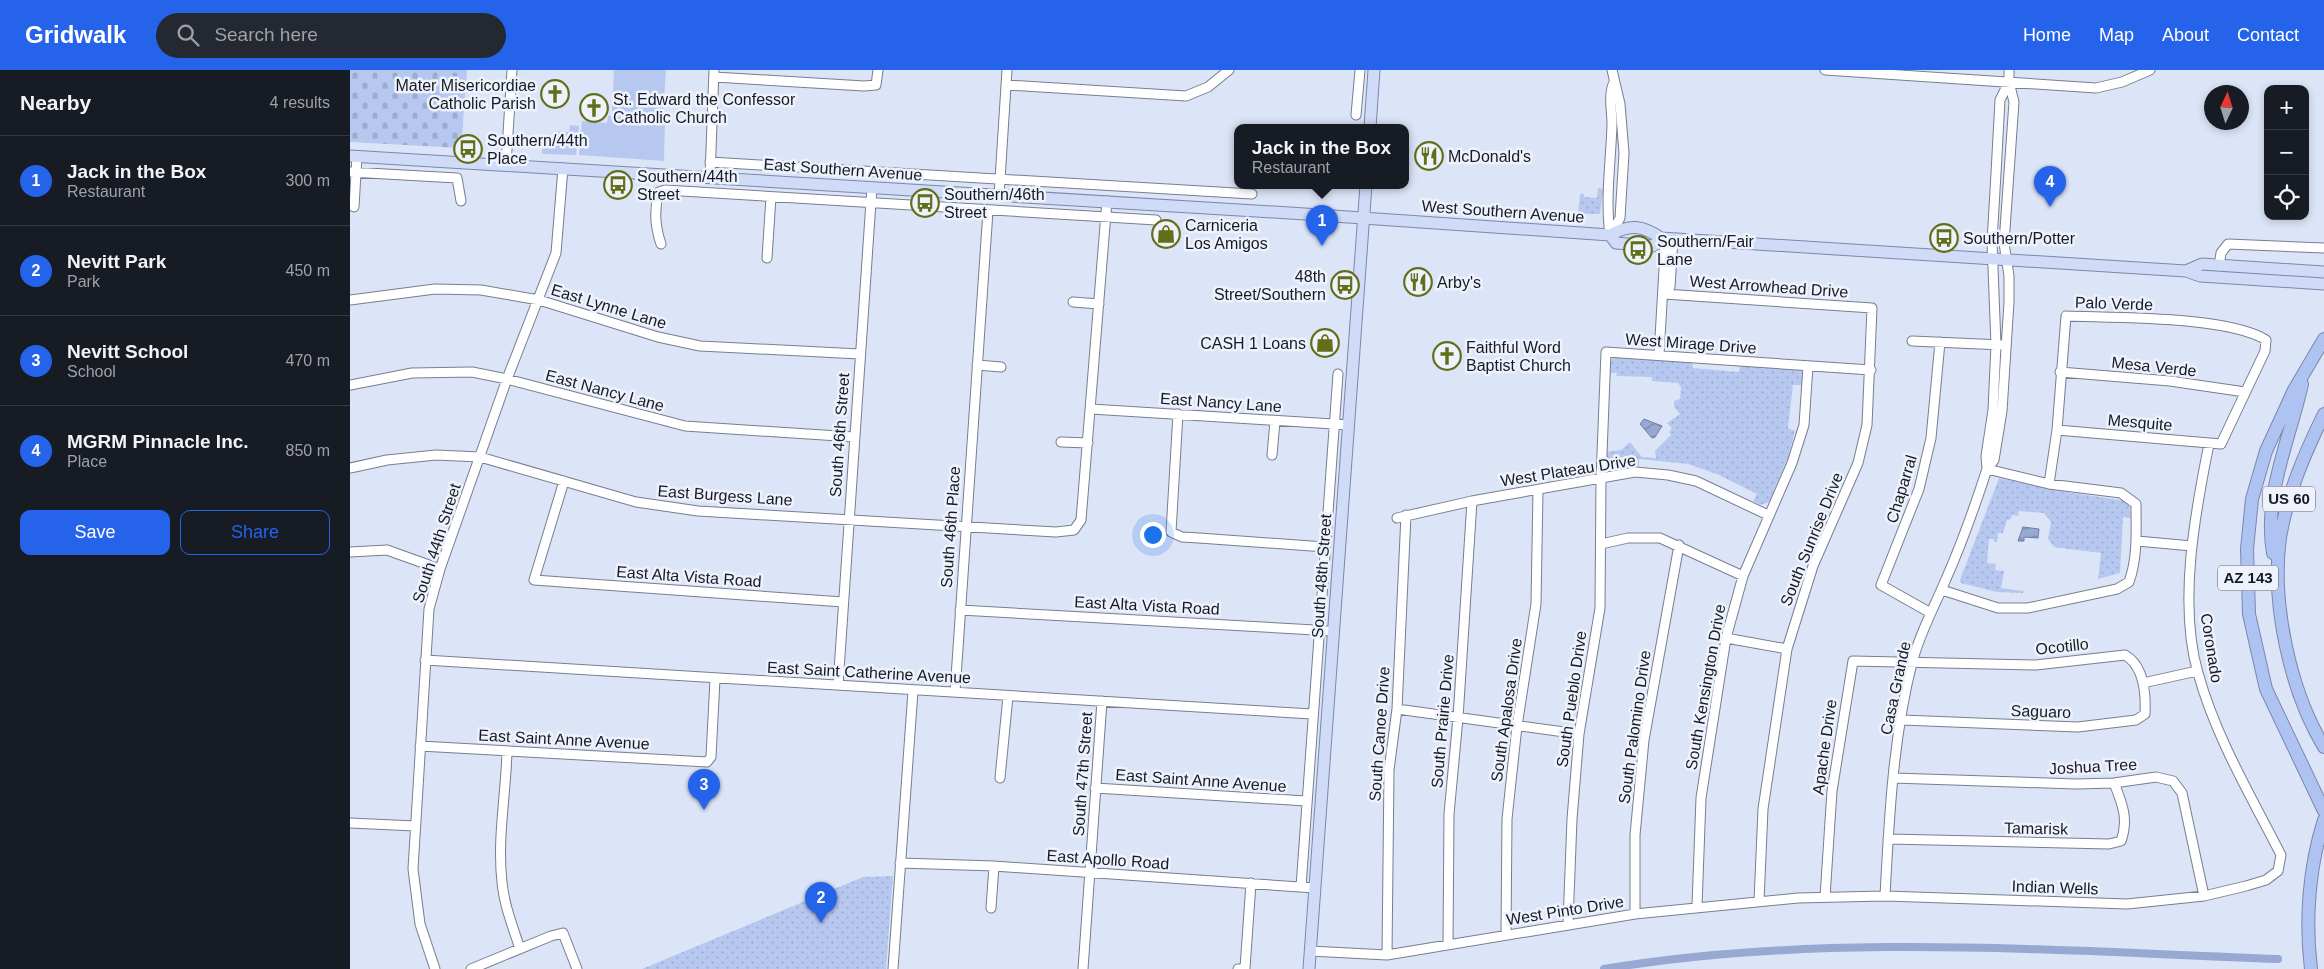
<!DOCTYPE html>
<html lang="en">
<head>
<meta charset="utf-8">
<style>
  :root { --surface:#171b24; --page:#242831; --text:#f1f3f6; --muted:#9ea1a6; --line:#363941; --accent:#2563eb }
  body { margin:0; font-family:Helvetica,sans-serif; background:var(--page); color:var(--text) }
  .controls { position:absolute; right:15px; top:15px; display:grid; overflow:hidden; border-radius:10px; box-shadow:0 2px 8px #0003 }
  .controls button { width:45px; height:45px; display:grid; place-items:center; padding:0; border:0; border-bottom:1px solid var(--line); background:var(--surface); color:var(--text); font:25px sans-serif }
  .compass { position:absolute; left:1854px; top:15px; width:45px; height:45px; border-radius:50%; background:var(--surface); box-shadow:0 2px 8px #0003; rotate:4deg }
  .you { position:absolute; left:802px; top:464px; width:18px; height:18px; margin:-12px; border:4px solid #fff; border-radius:50%; background:#1a73e8; box-shadow:0 0 0 8px #1a73e833 }
  .badge { display:grid; place-items:center; width:32px; height:32px; border-radius:50%; background:var(--accent); color:#fff; font-size:16px; font-weight:700 }
  .pin { position:absolute; translate:-50% -41px; filter:drop-shadow(0 1px 2px #0008) }
  .pin::after { content:''; position:absolute; top:26px; width:18px; height:15px; background:inherit; clip-path:polygon(0 0,100% 0,50% 100%) }
  .popup { position:absolute; left:884px; top:54px; width:175px; height:65px; box-sizing:border-box; display:grid; place-content:center; border-radius:10px; background:var(--surface); filter:drop-shadow(0 1px 4px #0005); font-size:16px; white-space:nowrap; color:var(--muted) }
  .popup b { font-size:19px; color:var(--text) }
  .popup::after { content:''; position:absolute; left:50%; top:100%; margin-left:-10px; border:10px solid transparent; border-top-color:var(--surface) }
  .list { margin:0; padding:0; list-style:none }
  h2 { display:flex; justify-content:space-between; align-items:center; height:65px; margin:0; padding:0 20px; font-size:21px }
  h2 small { font-size:16px; font-weight:400; color:var(--muted) }
  .list li { display:grid; grid-template-columns:32px 1fr auto; gap:15px; align-items:center; box-sizing:border-box; height:90px; padding:0 20px; border-top:1px solid var(--line) }
  .list b { display:block; font-size:19px; white-space:nowrap }
  .list p { margin:0; font-size:16px; white-space:nowrap; color:var(--muted) }
  .list em { font-size:16px; font-style:normal; color:var(--muted) }
  .actions { display:flex; gap:10px; padding:15px 20px }
  .actions a { flex:1; padding:11px 0; border:1px solid var(--accent); border-radius:10px; text-align:center; font-size:18px; color:var(--accent) }
  .actions .main { background:var(--accent); color:#fff }
  .icon { flex:none; width:28px; height:28px; fill:none; stroke:currentColor; stroke-width:2; stroke-linecap:round; stroke-linejoin:round }
  .map { position:relative; flex:none; width:1974px; height:899px; overflow:hidden }
  header { display:flex; align-items:center; gap:30px; box-sizing:border-box; height:70px; padding:0 25px; background:var(--accent); color:#fff }
  header strong { font-size:24px }
  nav { display:flex; gap:28px; margin-inline-start:auto; font-size:18px }
  .search { width:350px; height:45px; background:var(--page); display:flex; align-items:center; gap:12px; box-sizing:border-box; padding:0 18px; border-radius:28px; color:var(--muted); font-size:19px }
  main { display:flex }
  aside { flex:1; background:var(--surface) }
  .map>svg:first-child { display:block }
</style>
</head>
<body>
<header>
<strong>Gridwalk</strong>
<div class="search"><svg class="icon" aria-label="search" viewBox="0 0 24 24"><circle cx="10" cy="10" r="6"/><path d="M15 15l6 6"/></svg>Search here</div>
<nav><a>Home</a><a>Map</a><a>About</a><a>Contact</a></nav>
</header>
<main>
<aside>
<h2>Nearby<small>4 results</small></h2>
<ul class="list">
<li><span class="badge">1</span><div><b>Jack in the Box</b><p>Restaurant</p></div><em>300 m</em></li>
<li><span class="badge">2</span><div><b>Nevitt Park</b><p>Park</p></div><em>450 m</em></li>
<li><span class="badge">3</span><div><b>Nevitt School</b><p>School</p></div><em>470 m</em></li>
<li><span class="badge">4</span><div><b>MGRM Pinnacle Inc.</b><p>Place</p></div><em>850 m</em></li>
</ul>
<div class="actions"><a class="main">Save</a><a>Share</a></div>
</aside>
<div class="map">
<svg width="1974" height="899" viewBox="0 0 1974 899">
  <defs>
    <pattern id="cemetery-stones" width="16" height="16" patternUnits="userSpaceOnUse" patternTransform="scale(1.25)"><rect width="16" height="16" fill="#b7c8f0"/><path d="M2 7V4a2 2 0 0 1 4 0v3zM10 15v-3a2 2 0 0 1 4 0v3z" fill="#9dabce"/></pattern>
    <pattern id="park-dots" width="8" height="8" patternUnits="userSpaceOnUse" patternTransform="scale(1.25)"><rect width="8" height="8" fill="#b7c8f0"/><path d="M2 2h.1M6 6h.1" fill="none" stroke="#9dabce" stroke-width="1.8" stroke-linecap="round"/></pattern>
    <pattern id="water-waves" width="16" height="10" patternUnits="userSpaceOnUse" patternTransform="scale(1.25)"><rect width="16" height="10" fill="#97a8d3"/><path d="M0 5q4-4 8 0t8 0" fill="none" stroke="#7a88ab"/></pattern>
  </defs>
  <rect width="100%" height="100%" fill="#dce4f8"/>
  <path fill="#b7c8f0" d="M264 0H316L313 44 262 41Z
    M258 46 315 49 314 91 229 85 232 51 257 53Z
    M220 55 229 56 226 85 192 84 193 67H203L204 61 219 62Z"/>
  <path fill="url(#cemetery-stones)" d="M0 0H117L111 78 0 72Z"/>
  <path fill="url(#park-dots)" d="M1248 118 1253 119 1250 144H1228L1230 124H1234V127L1247 128Z
    M1263 288 1342 292 1343 298 1389 302 1390 294 1449 299 1452 302V315H1443L1438 358 1445 361 1438 387 1419 432 1411 435 1403 431 1407 424 1367 404 1338 394 1289 389V396L1255 400V382L1271 380 1280 372 1292 387 1306 388 1305 381 1321 365 1319 362 1322 358 1317 353 1330 344 1324 337V331L1330 329 1331 317 1328 313 1302 311V307L1266 306 1267 303 1259 302 1260 292Z
    M1649 408 1703 420 1776 431 1779 435 1781 448 1773 447 1770 503 1748 509 1751 483 1704 477 1698 469 1701 452 1694 443 1669 441 1668 446 1662 445 1661 449 1657 450 1653 463H1648L1647 472H1644V469H1639L1637 493 1646 494 1645 500 1654 501 1651 518 1673 521V523L1647 522 1611 513 1610 510Z
    M543 806 536 899H292L513 807Z"/>
  <path fill="url(#water-waves)" stroke="#717d9e" d="M1294 349 1312 356 1305 367 1302 368 1290 354Z
    M1673 457 1689 459 1688 468 1674 467V471H1668Z"/>
  <g fill="none" stroke-linecap="round" stroke-linejoin="round">
    <path stroke="#97a8d3" stroke-width="8" d="M1254 899C1476 862 1704 881 1928 889"/>
    <defs>
      <path id="minor" d="M1475 0 1746 18 1772 12 1800 0
        M364 7 514 16 526 15 528 0
        M656 15 836 26 858 17 879 0
        M1006 45 1010 0
        M360 92 902 124
        M156 95 162 0
        M0 102 107 108 111 131
        M360 107 364 0
        M649 125 657 0
        M4 137 7 86
        M1260 165 1270 148 1274 83 1270 34 1262 0
        M1260 165C1255 128 1261 91 1262 54 1262 40 1258 25 1264 12
        M311 174C305 157 304 139 309 122L315 120 806 150
        M417 188 421 127
        M1869 196 1871 183 1878 174 1974 178
        M1314 224 1522 238 1517 355 1508 393 1463 496 1437 579 1413 739 1409 831
        M1314 224 1320 217 1323 169
        M0 230 85 219 131 220 189 230 308 267 350 276 510 284
        M723 232 749 234
        M1562 271 1652 275
        M1309 285 1315 181 1311 168
        M627 295 651 297
        M1710 302 1820 311 1895 322
        M0 315 62 303 122 302 157 309 335 356 504 367
        M741 339 999 355
        M828 344 821 462 832 467 849 468 975 477
        M711 372 738 373
        M922 385 925 351
        M0 398 37 390 86 385 130 387 286 432 348 441 706 462 724 460 731 450 757 131
        M1637 399 1636 386 1643 340 1646 275 1642 172 1646 103 1650 30 1659 12
        M214 411 184 510 493 532
        M1699 414 1707 360 1716 246C1765 248 1877 246 1916 270L1915 281 1871 374 1707 360
        M1047 448 1122 431 1285 402 1318 405 1346 411 1418 445
        M1787 471 1842 476
        M1251 474 1278 468H1310L1393 506
        M0 482 37 480 90 499
        M1592 520 1648 538H1678L1767 519 1779 512C1788 487 1786 460 1786 434L1771 423 1699 414 1637 399
        M610 540 983 561
        M1579 542 1531 515 1569 419 1581 368 1590 272
        M1376 568 1437 579
        M75 590 962 644
        M1793 613 1847 601
        M488 615 522 117
        M605 622 638 141
        M1047 639 1229 664
        M70 676 357 692 361 687 365 609
        M157 681C156 724 147 769 152 812 154 835 163 857 170 879
        M650 708 658 626
        M1543 708 1726 714 1764 713 1806 707 1823 711 1832 723 1854 826
        M745 718 956 731
        M0 753 65 756
        M1538 769 1759 774 1771 771C1779 749 1772 733 1764 713
        M550 793 644 796 965 818
        M951 817 988 304
        M1535 826C1539 749 1543 668 1562 593 1570 562 1584 538 1596 509 1612 473 1625 436 1637 399L1644 390 1652 341 1659 232V206L1654 173 1664 32 1659 12V0
        M1475 827 1482 721 1503 591 1686 595 1775 585C1794 596 1796 624 1795 644L1786 650 1728 657 1552 650
        M1347 836 1351 728 1376 568 1393 506 1442 393 1454 355 1458 296
        M641 838 644 796
        M1285 844V765L1294 670 1329 475
        M1218 853 1222 749 1229 664 1250 538 1251 409 1256 282 1521 300
        M1156 864 1157 749 1167 656 1186 534 1188 420
        M1098 874 1099 744 1108 648 1122 431
        M960 881 1037 885 1285 844 1448 828 1535 826 1777 834 1854 826 1896 816 1916 810 1928 801 1931 785C1901 726 1866 668 1848 603 1828 534 1845 443 1859 374
        M1037 885 1039 700 1047 639 1056 445
        M85 899 70 854 63 799 79 539 90 499 157 309 206 183 213 98
        M121 899 201 866 213 863 227 899
        M543 899 563 621
        M733 899 752 631
        M888 899 895 898 901 813"/>
      <path id="major" d="M1020 57 1024 0
        M0 86 940 143 1260 165C1280 154 1292 155 1311 168L1836 201 1850 206 1974 214
        M1260 165 1266 173 1303 176 1311 168
        M1836 201 1852 194 1974 202
        M959 899 1016 115"/>
      <path id="highway" d="M1974 269 1944 320 1916 381 1902 429 1897 479 1899 544 1916 619 1974 741
        M1974 344C1955 383 1937 424 1930 468 1921 533 1940 621 1974 677
        M1923 483C1913 425 1940 369 1952 314
        M1961 899C1955 850 1959 797 1974 750"/>
    </defs>
    <use href="#minor" stroke="#777e8f" stroke-width="11"/>
    <use href="#major" stroke="#7a88a9" stroke-width="13"/>
    <use href="#highway" stroke="#7a88a9" stroke-width="14"/>
    <use href="#minor" stroke="#fff" stroke-width="9"/>
    <use href="#major" stroke="#cfdbf7" stroke-width="11"/>
    <use href="#highway" stroke="#afc3f2" stroke-width="12"/>
  </g>
  <defs>
    <symbol id="church-ring" viewBox="-11 -11 22 22"><circle r="9.5" fill="#edf2fd" stroke="#626e18" stroke-width="1.5"/><path d="M-1.2-6h2.4v3.5h3.3v2.4h-3.3V6h-2.4V-.1h-3.3v-2.4h3.3Z" fill="#626e18"/></symbol>
    <symbol id="bus-ring" viewBox="-11 -11 22 22"><circle r="9.5" fill="#edf2fd" stroke="#626e18" stroke-width="1.5"/><path d="M-5-6H5V4H4V6H2V4H-2V6H-4V4H-5ZM-3.5-4V0h7V-4ZM-3.5 1.2v1.5H-2V1.2ZM2 1.2v1.5H3.5V1.2Z" fill="#626e18"/></symbol>
    <symbol id="restaurant-ring" viewBox="-11 -11 22 22"><circle r="9.5" fill="#edf2fd" stroke="#626e18" stroke-width="1.5"/><path d="M-5-6h1v4h1v-4h1v4h1v-4h1v5L-1.5 .5V6h-2V.5L-5-1ZM5-6V6H3V1.5H1.5Q1.5-4 5-6Z" fill="#626e18"/></symbol>
    <symbol id="shop-ring" viewBox="-11 -11 22 22"><circle r="9.5" fill="#edf2fd" stroke="#626e18" stroke-width="1.5"/><path d="M-5-2.5h2.3a2.7 3.5 0 0 1 5.4 0H5L5.5 6h-11ZM-1.5-2.5h3a1.5 2.3 0 0 0-3 0Z" fill="#626e18"/></symbol>
  </defs>
  <g fill-rule="evenodd">
    <use href="#church-ring" x="189" y="8" width="32" height="32"/>
    <use href="#church-ring" x="228" y="22" width="32" height="32"/>
    <use href="#bus-ring" x="102" y="63" width="32" height="32"/>
    <use href="#restaurant-ring" x="1063" y="70" width="32" height="32"/>
    <use href="#bus-ring" x="252" y="99" width="32" height="32"/>
    <use href="#bus-ring" x="559" y="117" width="32" height="32"/>
    <use href="#shop-ring" x="800" y="148" width="32" height="32"/>
    <use href="#bus-ring" x="1578" y="152" width="32" height="32"/>
    <use href="#bus-ring" x="1272" y="164" width="32" height="32"/>
    <use href="#restaurant-ring" x="1052" y="196" width="32" height="32"/>
    <use href="#bus-ring" x="979" y="199" width="32" height="32"/>
    <use href="#shop-ring" x="959" y="257" width="32" height="32"/>
    <use href="#church-ring" x="1081" y="270" width="32" height="32"/>
  </g>
  <g text-anchor="middle" stroke-width="5" stroke-linejoin="round" paint-order="stroke">
    <g fill="#edf2fd" stroke="#585b63" stroke-width="1">
      <rect x="1913" y="416.5" width="52" height="25" rx="4"/>
      <rect x="1868" y="495.5" width="60" height="25" rx="4"/>
    </g>
    <g font-size="15" font-weight="bold" fill="#181a21">
      <text x="1939" y="434">US 60</text>
      <text x="1898" y="513">AZ 143</text>
    </g>
    <g font-size="16" fill="#181a21" stroke="#edf2fd" text-anchor="start">
      <text x="186" y="21" text-anchor="end">Mater Misericordiae<tspan x="186" dy="18">Catholic Parish</tspan></text>
      <text x="263" y="35">St. Edward the Confessor<tspan x="263" dy="18">Catholic Church</tspan></text>
      <text x="137" y="76">Southern/44th<tspan x="137" dy="18">Place</tspan></text>
      <text x="1098" y="92">McDonald's</text>
      <text x="287" y="112">Southern/44th<tspan x="287" dy="18">Street</tspan></text>
      <text x="594" y="130">Southern/46th<tspan x="594" dy="18">Street</tspan></text>
      <text x="835" y="161">Carniceria<tspan x="835" dy="18">Los Amigos</tspan></text>
      <text x="1613" y="174">Southern/Potter</text>
      <text x="1307" y="177">Southern/Fair<tspan x="1307" dy="18">Lane</tspan></text>
      <text x="976" y="212" text-anchor="end">48th<tspan x="976" dy="18">Street/Southern</tspan></text>
      <text x="1087" y="218">Arby's</text>
      <text x="956" y="279" text-anchor="end">CASH 1 Loans</text>
      <text x="1116" y="283">Faithful Word<tspan x="1116" dy="18">Baptist Church</tspan></text>
    </g>
    <g font-size="16" fill="#181a21" stroke="#edf2fd">
      <text transform="translate(493 99) rotate(4)" y="6">East Southern Avenue</text>
      <text transform="translate(1153 141) rotate(4)" y="6">West Southern Avenue</text>
      <text transform="translate(1419 216) rotate(4)" y="6">West Arrowhead Drive</text>
      <text transform="translate(1764 233) rotate(2)" y="6">Palo Verde</text>
      <text transform="translate(259 236) rotate(17)" y="6">East Lynne Lane</text>
      <text transform="translate(1341 273) rotate(4)" y="6">West Mirage Drive</text>
      <text transform="translate(1804 296) rotate(6)" y="6">Mesa Verde</text>
      <text transform="translate(255 320) rotate(15)" y="6">East Nancy Lane</text>
      <text transform="translate(871 332) rotate(4)" y="6">East Nancy Lane</text>
      <text transform="translate(1790 352) rotate(5)" y="6">Mesquite</text>
      <text transform="translate(489 365) rotate(-86)" y="6">South 46th Street</text>
      <text transform="translate(1218 400) rotate(-9)" y="6">West Plateau Drive</text>
      <text transform="translate(1551 419) rotate(-73)" y="6">Chaparral</text>
      <text transform="translate(375 425) rotate(4)" y="6">East Burgess Lane</text>
      <text transform="translate(600 457) rotate(-86)" y="6">South 46th Place</text>
      <text transform="translate(1461 469) rotate(-68)" y="6">South Sunrise Drive</text>
      <text transform="translate(86 473) rotate(-72)" y="6">South 44th Street</text>
      <text transform="translate(339 506) rotate(4)" y="6">East Alta Vista Road</text>
      <text transform="translate(971 506) rotate(-86)" y="6">South 48th Street</text>
      <text transform="translate(797 535) rotate(3)" y="6">East Alta Vista Road</text>
      <text transform="translate(1712 576) rotate(-6)" y="6">Ocotillo</text>
      <text transform="translate(1862 578) rotate(81)" y="6">Coronado</text>
      <text transform="translate(519 602) rotate(3)" y="6">East Saint Catherine Avenue</text>
      <text transform="translate(1355 617) rotate(-80)" y="6">South Kensington Drive</text>
      <text transform="translate(1545 618) rotate(-78)" y="6">Casa Grande</text>
      <text transform="translate(1221 629) rotate(-82)" y="6">South Pueblo Drive</text>
      <text transform="translate(1156 640) rotate(-82)" y="6">South Apalosa Drive</text>
      <text transform="translate(1691 641) rotate(2)" y="6">Saguaro</text>
      <text transform="translate(1092 651) rotate(-85)" y="6">South Prairie Drive</text>
      <text transform="translate(1284 657) rotate(-82)" y="6">South Palomino Drive</text>
      <text transform="translate(1029 664) rotate(-86)" y="6">South Canoe Drive</text>
      <text transform="translate(214 669) rotate(3)" y="6">East Saint Anne Avenue</text>
      <text transform="translate(1474 677) rotate(-82)" y="6">Apache Drive</text>
      <text transform="translate(1743 696) rotate(-3)" y="6">Joshua Tree</text>
      <text transform="translate(732 704) rotate(-86)" y="6">South 47th Street</text>
      <text transform="translate(851 710) rotate(4)" y="6">East Saint Anne Avenue</text>
      <text transform="translate(1686 758) rotate(1)" y="6">Tamarisk</text>
      <text transform="translate(758 789) rotate(4)" y="6">East Apollo Road</text>
      <text transform="translate(1705 817) rotate(2)" y="6">Indian Wells</text>
      <text transform="translate(1215 840) rotate(-9)" y="6">West Pinto Drive</text>
    </g>
  </g>
</svg>
<div class="controls">
<button>+</button>
<button>−</button>
<button><svg class="icon" aria-label="locate" viewBox="0 0 24 24"><circle cx="12" cy="12" r="6"/><path d="M12 2v4M12 18v4M2 12h4M18 12h4"/></svg></button>
</div>
<svg class="compass" viewBox="-18 -18 36 36"><path d="M0-13l5 13h-10z" fill="#e53935"/><path d="M0 13l5-13h-10z" fill="#9ea1a6"/></svg>
<div class="you"></div>
<div class="pin badge" style="left:972px;top:176px">1</div>
<div class="popup"><b>Jack in the Box</b>Restaurant</div>
<div class="pin badge" style="left:471px;top:853px">2</div>
<div class="pin badge" style="left:354px;top:740px">3</div>
<div class="pin badge" style="left:1700px;top:137px">4</div>
</div>
</main>
</body>
</html>
